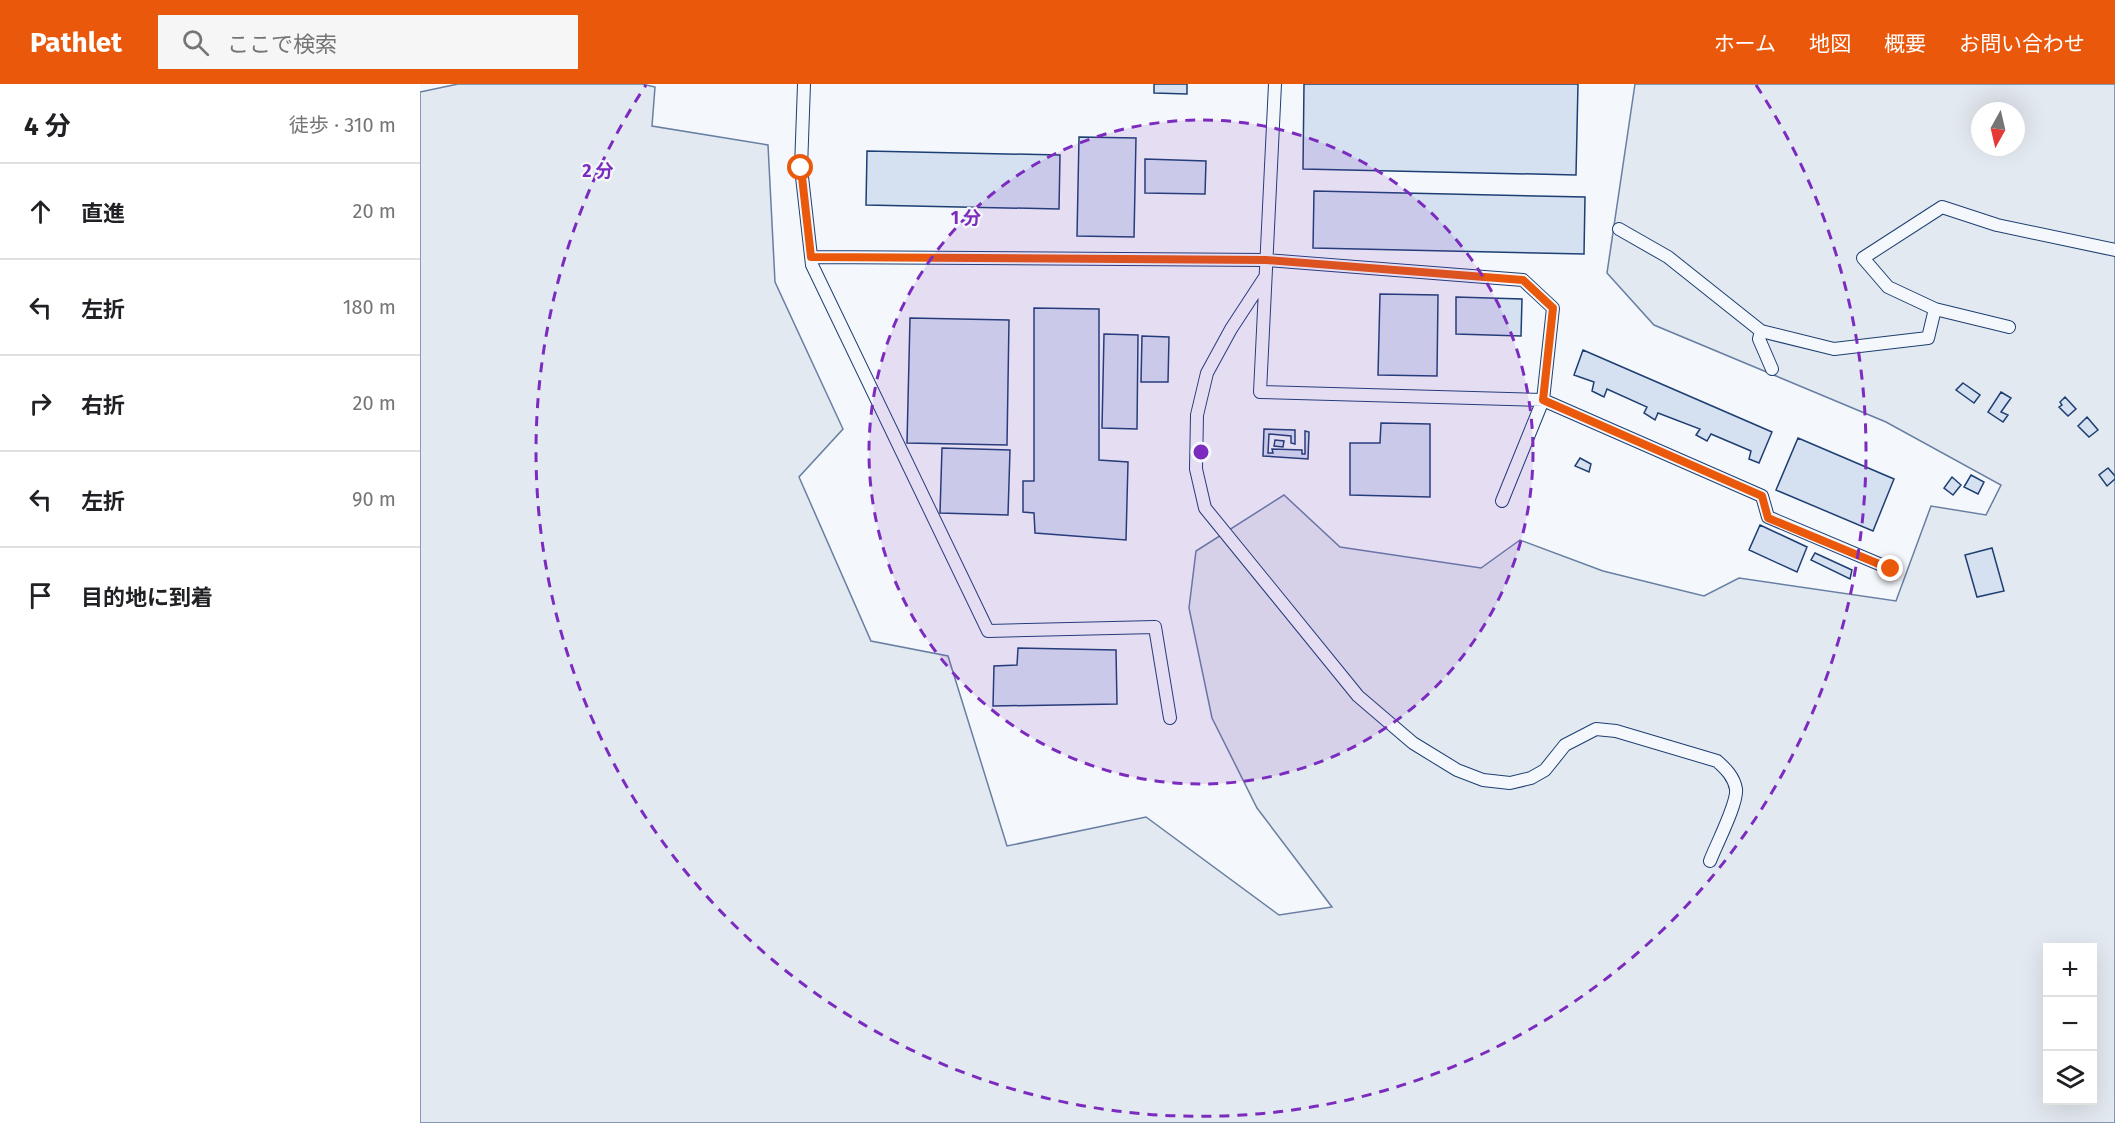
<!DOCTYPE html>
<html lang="ja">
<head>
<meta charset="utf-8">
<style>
  :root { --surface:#fff; --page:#f6f6f6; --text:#202124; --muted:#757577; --line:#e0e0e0; --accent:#ea580c }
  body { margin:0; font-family:"Fira Sans","Noto Sans JP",sans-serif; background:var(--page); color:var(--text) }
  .controls { position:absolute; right:18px; bottom:18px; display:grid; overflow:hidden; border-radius:0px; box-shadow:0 6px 24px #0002 }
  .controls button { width:54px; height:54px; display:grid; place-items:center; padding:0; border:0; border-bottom:2px solid var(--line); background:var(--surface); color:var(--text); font:30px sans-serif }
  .compass { position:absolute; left:1551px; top:18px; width:54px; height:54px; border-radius:50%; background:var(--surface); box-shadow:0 6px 24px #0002; rotate:188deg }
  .stop { position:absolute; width:18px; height:18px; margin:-14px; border:4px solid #ea580c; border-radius:50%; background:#fff }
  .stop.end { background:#ea580c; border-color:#fff; box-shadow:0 2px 6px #0008 }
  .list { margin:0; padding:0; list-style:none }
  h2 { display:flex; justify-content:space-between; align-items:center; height:78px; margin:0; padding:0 24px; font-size:26px }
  h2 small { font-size:20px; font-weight:400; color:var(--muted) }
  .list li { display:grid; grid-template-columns:39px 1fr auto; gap:18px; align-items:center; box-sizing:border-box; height:96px; padding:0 24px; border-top:2px solid var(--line) }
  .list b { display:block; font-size:22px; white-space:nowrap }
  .list em { font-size:20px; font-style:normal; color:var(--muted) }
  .icon { flex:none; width:33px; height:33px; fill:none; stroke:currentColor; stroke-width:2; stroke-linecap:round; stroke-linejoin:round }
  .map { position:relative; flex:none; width:1695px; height:1039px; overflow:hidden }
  header { display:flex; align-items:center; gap:36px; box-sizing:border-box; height:84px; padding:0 30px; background:var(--accent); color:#fff }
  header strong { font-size:28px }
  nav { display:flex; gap:33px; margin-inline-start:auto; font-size:21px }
  .search { width:420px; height:54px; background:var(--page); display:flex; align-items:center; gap:15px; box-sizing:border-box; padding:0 21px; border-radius:0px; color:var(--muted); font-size:22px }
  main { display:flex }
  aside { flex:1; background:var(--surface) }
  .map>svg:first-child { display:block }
</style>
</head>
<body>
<header>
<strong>Pathlet</strong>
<div class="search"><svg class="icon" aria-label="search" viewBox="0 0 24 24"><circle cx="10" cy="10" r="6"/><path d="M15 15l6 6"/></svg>ここで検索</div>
<nav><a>ホーム</a><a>地図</a><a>概要</a><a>お問い合わせ</a></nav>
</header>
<main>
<aside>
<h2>4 分<small>徒歩 · 310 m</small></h2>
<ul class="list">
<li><svg class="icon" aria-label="ahead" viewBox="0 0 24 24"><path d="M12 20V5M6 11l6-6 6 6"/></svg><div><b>直進</b></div><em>20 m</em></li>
<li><svg class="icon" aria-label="left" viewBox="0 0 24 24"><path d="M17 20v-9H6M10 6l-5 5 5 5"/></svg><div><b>左折</b></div><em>180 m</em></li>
<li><svg class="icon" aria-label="right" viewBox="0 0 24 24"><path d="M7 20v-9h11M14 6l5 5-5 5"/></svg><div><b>右折</b></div><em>20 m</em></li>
<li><svg class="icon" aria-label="left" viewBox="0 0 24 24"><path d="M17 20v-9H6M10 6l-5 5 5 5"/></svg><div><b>左折</b></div><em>90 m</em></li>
<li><svg class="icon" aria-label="arrive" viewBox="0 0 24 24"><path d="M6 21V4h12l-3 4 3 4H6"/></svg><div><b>目的地に到着</b></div></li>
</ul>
</aside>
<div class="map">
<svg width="1695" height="1039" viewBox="0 0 1695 1039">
  <rect width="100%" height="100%" fill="#f4f7fb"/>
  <path fill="#e3e9f0" stroke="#687fa3" stroke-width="1.5" fill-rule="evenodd" d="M38 0H222L235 3 232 42 348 61 355 198 423 345 379 393 451 557 528 572 587 762 726 733 859 831 912 823 837 724 792 634 769 524 776 467 864 411 920 463 1061 484 1100 456 1183 487 1284 512 1319 494 1476 517 1511 422 1566 431 1581 401 1466 338 1234 241 1187 189 1215 0H1695V1039H0V8ZM1560 27H1596V63H1560ZM1628 864H1672V1016H1628Z"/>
  <path fill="#d5e0f0" stroke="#1d3f73" stroke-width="1.5" d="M734 0H767V10L734 9Z
    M884 0H1158L1156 91 883 85Z
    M659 53 716 54 714 153 657 152Z
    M447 67 640 71 639 125 446 121Z
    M725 75 786 77 785 110 725 109Z
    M894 107 1165 113 1164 170 893 164Z
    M960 210 1018 211 1017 292 958 291Z
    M1036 213 1102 215 1101 252 1036 250Z
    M614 224 679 225V376L708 378 706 456 615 449 614 429 603 428V397H614Z
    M490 234 589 236 587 361 487 359Z
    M684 250 718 251 717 345 682 344Z
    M722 252 749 253 748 298H721Z
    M1163 266 1352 348 1339 379 1329 375 1331 367 1291 350 1287 357 1276 351 1280 345 1238 329 1235 336 1224 329 1227 323 1187 305 1184 313 1172 307 1174 298 1154 291Z
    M1543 299 1560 311 1554 319 1536 306Z
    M1581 308 1591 314 1581 328 1588 331 1583 338 1568 328Z
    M1645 313 1656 325 1648 332 1639 323 1642 321 1640 318Z
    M1667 333 1678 346 1669 353 1658 342Z
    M961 339 1010 340V413L930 411V359H960Z
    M844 345 875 346V360L871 359V352L849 350 848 369H853L852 365 882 366V370H885V347L889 348 888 375 843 372Z
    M1378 354 1474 395 1453 447 1356 406Z
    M855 356 864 357 863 363 854 362Z
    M522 364 590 366 588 431 520 429Z
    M1160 374 1171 380 1169 388 1155 382Z
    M1688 384 1695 392V395L1687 402 1679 391Z
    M1551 391 1564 398 1558 410 1544 403Z
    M1532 393 1541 401 1533 411 1524 404Z
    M1340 441 1387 463 1377 488 1329 466Z
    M1572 464 1584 507 1557 513 1545 471Z
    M1395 469 1432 486 1430 495 1391 476Z
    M598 564 696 566 697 620 573 622 574 582 597 581Z"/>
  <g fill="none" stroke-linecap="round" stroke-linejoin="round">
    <defs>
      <path id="service" d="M384 0 381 84 392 181 568 547 735 543 750 634
        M855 0 840 308 1123 316 1342 412 1348 433 1471 485
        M1199 145 1248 173 1341 247 1414 265 1508 254 1515 225 1468 203 1443 174 1522 123 1577 141 1695 166
        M391 173 846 176 1103 196 1133 224 1123 316 1082 417
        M845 193 811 245 787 289 777 331 776 385 785 424 938 612 993 659 1037 686 1063 696 1090 699 1111 694 1125 686 1145 661 1176 645 1196 647 1297 677C1306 685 1314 693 1316 705 1318 719 1296 761 1290 777
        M1515 225 1589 243
        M1341 247 1339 255 1352 285"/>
    </defs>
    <use href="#service" stroke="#1d3f73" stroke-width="14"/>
    <use href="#service" stroke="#f4f7fb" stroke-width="12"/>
  </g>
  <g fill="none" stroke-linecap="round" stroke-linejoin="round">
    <path stroke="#ea580c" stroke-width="8" d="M381 84 391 173 846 176 1103 196 1133 224 1123 316 1342 412 1348 434 1471 485"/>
  </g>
  <circle cx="781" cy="368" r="332" fill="#7b2cbf" fill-opacity=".12"/>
  <g fill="none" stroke="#7b2cbf" stroke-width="3" stroke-dasharray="10 8">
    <circle cx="781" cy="368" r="332"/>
    <path d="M1336 1A665 665 0 1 1 226 1"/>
  </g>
  <circle cx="781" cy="368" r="9" fill="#7b2cbf" stroke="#f4f7fb" stroke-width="3"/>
  <g font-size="18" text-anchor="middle" font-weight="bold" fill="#7b2cbf" stroke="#f4f7fb" stroke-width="4.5" stroke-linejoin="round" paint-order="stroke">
    <text x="178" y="93">2 分</text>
    <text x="546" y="140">1 分</text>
  </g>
</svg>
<div class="controls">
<button>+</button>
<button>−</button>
<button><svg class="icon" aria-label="layers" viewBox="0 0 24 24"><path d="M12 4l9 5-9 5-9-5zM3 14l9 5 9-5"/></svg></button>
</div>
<svg class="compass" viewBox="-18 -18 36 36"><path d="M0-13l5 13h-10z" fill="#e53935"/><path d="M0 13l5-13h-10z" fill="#757577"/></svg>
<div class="stop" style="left:381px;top:84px"></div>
<div class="stop end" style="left:1471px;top:485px"></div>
</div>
</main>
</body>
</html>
